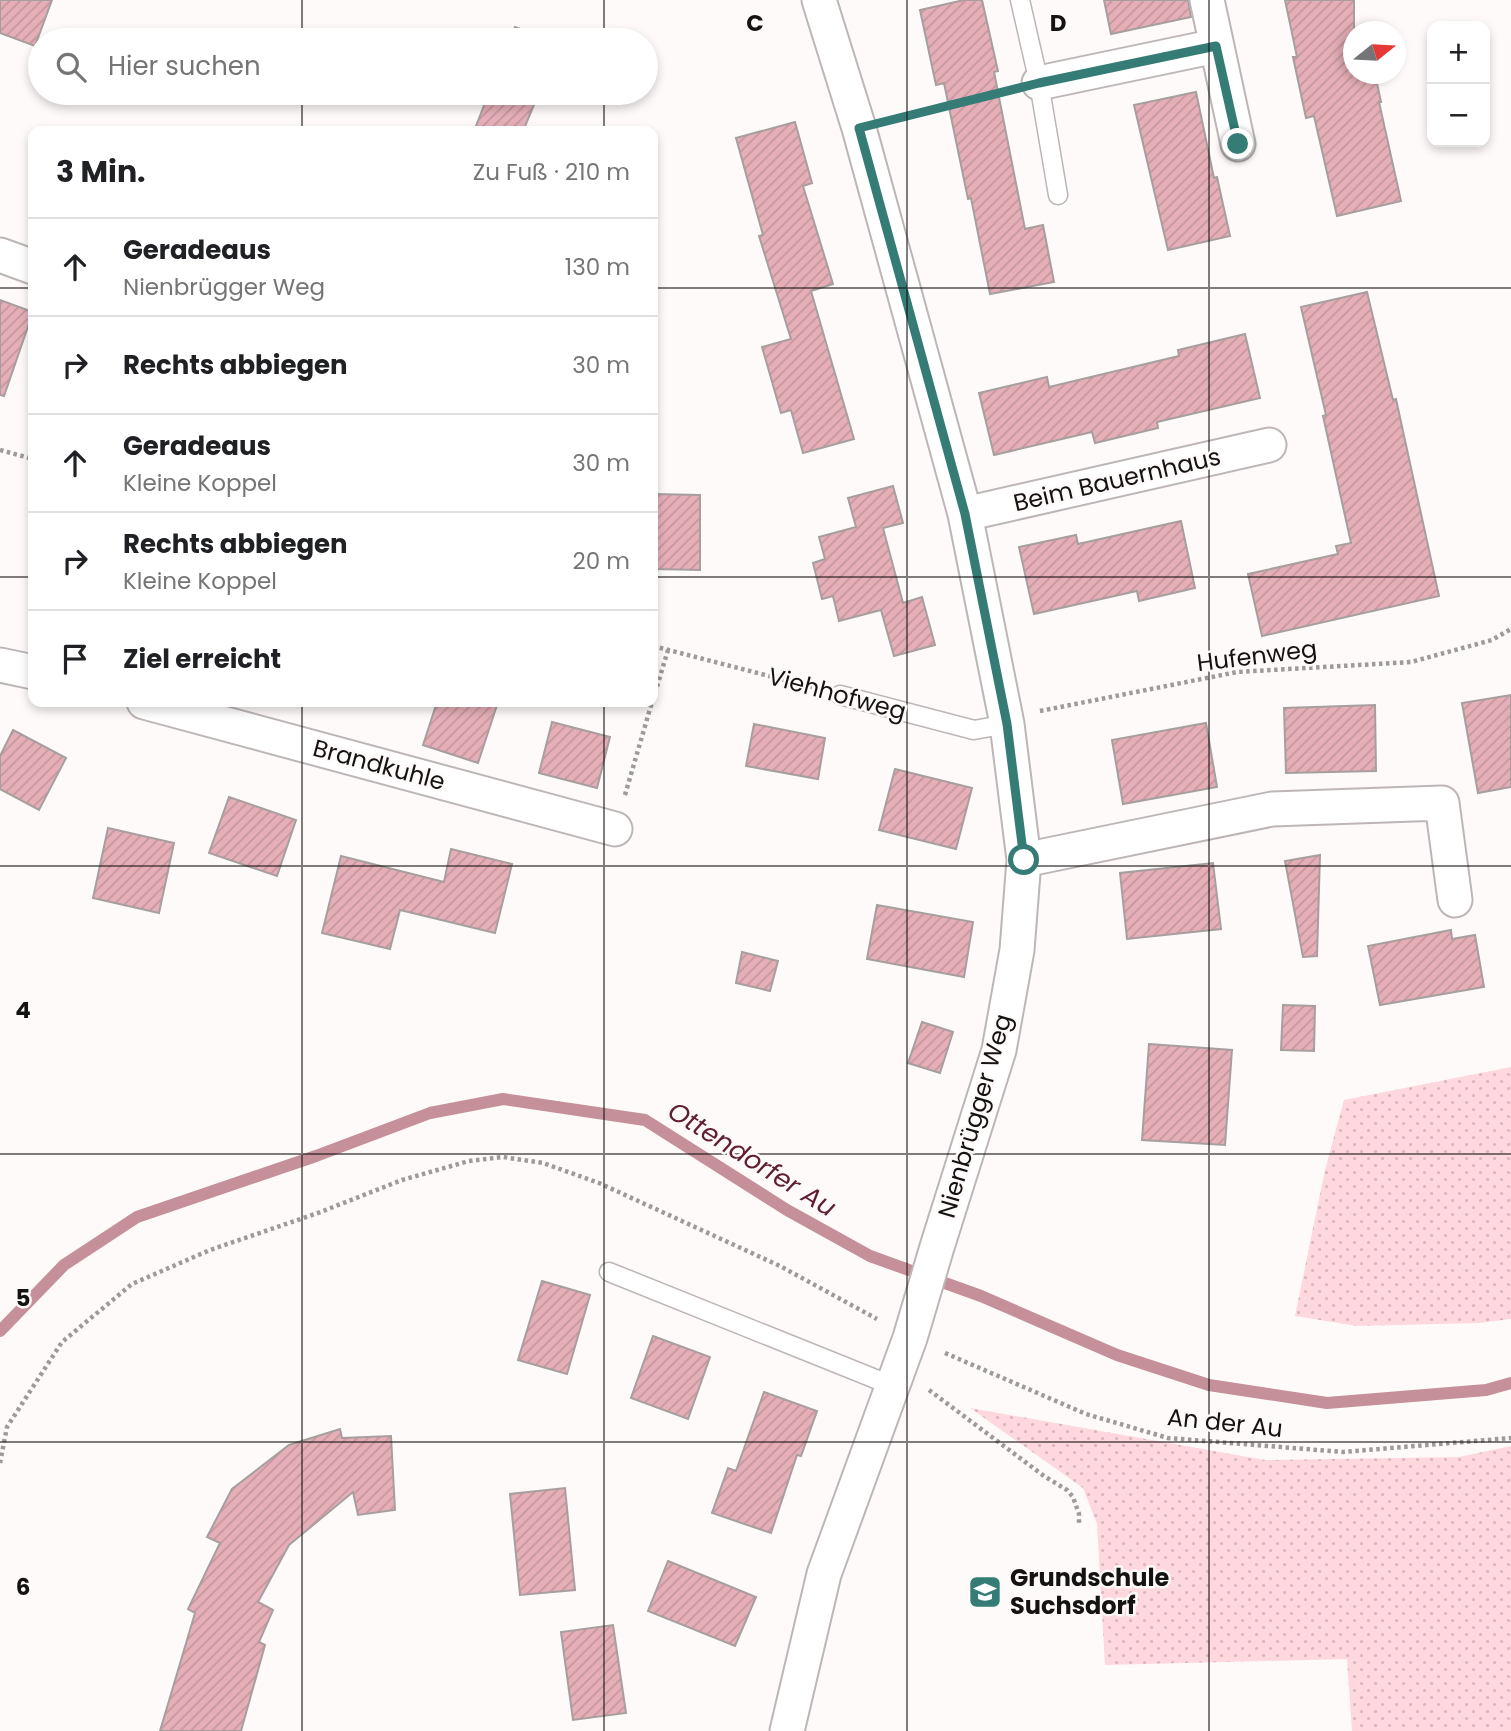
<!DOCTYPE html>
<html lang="de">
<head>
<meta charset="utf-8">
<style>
  :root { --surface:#fff; --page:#f6f6f6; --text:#202124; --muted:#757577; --line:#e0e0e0 }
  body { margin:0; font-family:Poppins,sans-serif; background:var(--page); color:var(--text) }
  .controls { position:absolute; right:21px; top:21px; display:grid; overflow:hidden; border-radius:14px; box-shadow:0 4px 10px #0003 }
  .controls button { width:63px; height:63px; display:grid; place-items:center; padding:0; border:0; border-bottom:2px solid var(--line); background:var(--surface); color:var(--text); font:35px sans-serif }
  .compass { position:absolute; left:1343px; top:21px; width:63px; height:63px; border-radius:50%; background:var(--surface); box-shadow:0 4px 10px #0003; rotate:72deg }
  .stop { position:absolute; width:21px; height:21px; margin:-16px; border:5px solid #347c75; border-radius:50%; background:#fff }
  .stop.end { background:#347c75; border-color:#fff; box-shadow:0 2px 7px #0008 }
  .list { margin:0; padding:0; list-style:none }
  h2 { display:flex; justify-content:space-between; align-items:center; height:91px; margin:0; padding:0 28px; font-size:30px }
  h2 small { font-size:23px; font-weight:400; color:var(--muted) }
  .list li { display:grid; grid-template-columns:46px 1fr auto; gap:21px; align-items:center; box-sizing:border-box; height:98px; padding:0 28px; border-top:2px solid var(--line) }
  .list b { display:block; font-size:26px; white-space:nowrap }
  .list p { margin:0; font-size:23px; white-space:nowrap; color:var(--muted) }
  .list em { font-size:23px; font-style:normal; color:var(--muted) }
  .icon { flex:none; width:38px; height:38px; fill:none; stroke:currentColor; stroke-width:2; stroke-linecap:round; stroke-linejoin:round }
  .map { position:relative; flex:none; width:1511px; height:1731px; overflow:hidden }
  .search { position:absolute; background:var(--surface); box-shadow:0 4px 10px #0003; left:28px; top:28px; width:630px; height:77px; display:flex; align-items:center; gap:18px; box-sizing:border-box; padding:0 24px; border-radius:38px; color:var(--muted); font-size:26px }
  .panel { position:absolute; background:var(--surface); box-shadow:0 4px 10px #0003; left:28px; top:126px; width:630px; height:581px; border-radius:14px }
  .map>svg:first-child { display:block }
</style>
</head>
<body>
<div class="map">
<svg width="1511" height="1731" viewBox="0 0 1511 1731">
  <defs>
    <pattern id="green-dots" width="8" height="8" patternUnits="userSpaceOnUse" patternTransform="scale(1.75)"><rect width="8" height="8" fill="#fed8de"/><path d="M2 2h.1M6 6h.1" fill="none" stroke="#d9b8bd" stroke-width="1.8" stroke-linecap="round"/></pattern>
    <pattern id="building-hatch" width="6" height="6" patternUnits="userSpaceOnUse" patternTransform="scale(1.75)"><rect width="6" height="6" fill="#e6afb8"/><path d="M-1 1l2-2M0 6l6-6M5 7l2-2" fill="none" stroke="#c4969d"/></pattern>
  </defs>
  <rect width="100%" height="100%" fill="#fefafa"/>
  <path fill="url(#green-dots)" d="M1511 1067V1319L1479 1323 1357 1326 1295 1316 1325 1170 1344 1100Z
    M970 1408 1265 1460 1459 1457 1511 1446V1731H1352L1347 1659 1105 1665 1097 1524 1083 1488Z"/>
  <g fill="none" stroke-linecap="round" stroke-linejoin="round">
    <path stroke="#c59099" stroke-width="12" d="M0 1331 64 1265 137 1217 316 1156 430 1113 503 1099 645 1120 787 1210 870 1256 981 1296 1117 1355 1209 1385 1327 1403 1486 1390 1511 1383"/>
  </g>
  <path fill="url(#building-hatch)" stroke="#a79e9f" stroke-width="2" d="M0 0H52L35 46 0 33Z
    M964 0H982L998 71 994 72 1025 229 1043 225 1054 282 990 294 971 198 968 199 944 83 936 85 920 10Z
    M1104 0H1188L1191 17 1111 34Z
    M1285 0H1354V74H1375L1381 102H1379L1401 201 1337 216 1314 116 1306 118 1293 57H1297Z
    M515 27 548 40H510Z
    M1196 92 1214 178 1217 177 1230 236 1168 250 1134 105Z
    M489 93H539L523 131H474Z
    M795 122 812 183 803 186 833 284 811 291 854 439 803 453 791 410 781 413 762 347 791 339 759 236 763 235 736 138Z
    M1367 292 1393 400 1396 399 1439 596 1262 636 1248 574 1338 554 1336 546 1351 543 1323 416 1326 415 1301 307Z
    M0 300 33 312 4 396 0 395Z
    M1245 334 1260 398 1157 422 1158 428 1095 443 1092 432 994 455 979 393 1047 377 1049 387 1179 356 1178 350Z
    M893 486 903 523 883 528 903 603 922 597 935 645 894 656 881 610 839 621 833 596 822 599 813 563 825 559 819 537 856 527 848 498Z
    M653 494 700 495V570L653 569Z
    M1181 521 1195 588 1139 601 1137 591 1034 614 1019 547 1076 535 1078 544Z
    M1511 695V787L1478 793 1462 703Z
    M437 702H498L478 763 423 745Z
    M1375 705 1376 771 1286 773 1284 708Z
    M552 722 610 737 597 788 539 773Z
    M1206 723 1217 787 1123 804 1112 740Z
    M754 724 825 738 818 779 746 766Z
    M13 730 66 758 39 810 0 789V756Z
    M895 769 972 788 956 849 879 830Z
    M229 797 296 820 277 876 209 853Z
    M108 828 174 843 159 913 93 898Z
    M451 849 512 864 495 933 400 910 390 949 322 933 341 856 444 882Z
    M1320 855 1317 956 1303 957 1285 861Z
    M1213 863 1221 929 1127 939 1120 873Z
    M877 905 973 922 964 977 867 959Z
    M1451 930 1452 939 1475 935 1484 987 1380 1005 1368 946Z
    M742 952 778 961 770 991 736 983Z
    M1283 1005 1315 1006 1314 1051 1281 1050Z
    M922 1022 953 1032 940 1073 908 1063Z
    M1149 1044 1232 1050 1225 1145 1142 1140Z
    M542 1281 590 1295 567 1374 518 1360Z
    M653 1336 710 1357 688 1419 631 1398Z
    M764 1392 817 1411 801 1456 797 1455 771 1533 712 1513 728 1468 736 1471Z
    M340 1429 342 1438 391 1436 395 1510 358 1515 353 1492 289 1545 258 1602 273 1610 259 1642 265 1645 241 1731H160L195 1613 188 1609 220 1543 207 1537 232 1489 289 1445Z
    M565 1488 575 1590 520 1595 510 1494Z
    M668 1561 756 1597 735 1646 648 1611Z
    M613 1625 626 1713 573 1720 561 1632Z"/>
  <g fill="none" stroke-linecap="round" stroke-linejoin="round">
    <defs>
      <path id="service" d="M1020 0 1039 83 1058 195
        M840 695 974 730 1007 724
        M609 1272 893 1386"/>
      <path id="minor" d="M1207 0 1238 144
        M1039 83 1216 46
        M0 255 33 267
        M965 514 1269 445
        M0 665 33 672
        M144 702 615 829
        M1024 860 1272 809 1442 803 1455 900
        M787 1731 824 1574 910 1338 937 1247 999 1050 1017 950 1024 860 1007 724 965 514 859 128 819 0"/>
    </defs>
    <use href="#service" stroke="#beb5b6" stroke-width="21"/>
    <use href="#minor" stroke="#beb5b6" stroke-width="37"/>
    <path stroke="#9e9a9a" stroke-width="4.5" stroke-dasharray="3.5 3.5" stroke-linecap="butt" d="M893 119 1004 92
      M0 450 33 459
      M653 646 812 687
      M653 700 668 650
      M1040 711 1237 672 1411 662 1492 640 1511 629
      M625 795 652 702
      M945 1353 1086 1414 1168 1438 1343 1452 1511 1438
      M929 1390 1044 1476 1067 1490 1073 1497 1079 1514V1525
      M0 1463 7 1427 62 1342 132 1284 210 1250 318 1213 402 1180 469 1161 503 1157 543 1163 599 1183 780 1266 877 1319"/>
    <use href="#service" stroke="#fff" stroke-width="18"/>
    <use href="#minor" stroke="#fff" stroke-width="33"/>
  </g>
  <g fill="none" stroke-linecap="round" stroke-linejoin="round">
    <path stroke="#347c75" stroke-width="9" d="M1024 860 1007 724 965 514 859 128 1039 83 1216 46 1238 144"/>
  </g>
  <path fill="none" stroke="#151212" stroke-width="2" stroke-opacity="0.55" d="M302 0V40M604 0V40M907 0V1731M1209 0V1731M302 93V131M604 93V131M0 288H33M653 288H1511M0 577H33M653 577H1511M302 702V1731M604 702V1731M0 866H1511M0 1154H1511M0 1442H1511"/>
  <defs>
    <symbol id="school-square" viewBox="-11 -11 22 22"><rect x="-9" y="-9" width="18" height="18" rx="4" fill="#347c75" stroke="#fefafa"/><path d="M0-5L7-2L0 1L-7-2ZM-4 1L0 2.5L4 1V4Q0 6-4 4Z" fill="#fff"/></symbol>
  </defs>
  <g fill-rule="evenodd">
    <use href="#school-square" x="966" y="1573" width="38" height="38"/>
  </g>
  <g text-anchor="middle" stroke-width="5" stroke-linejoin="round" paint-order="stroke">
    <g font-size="24" fill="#151212" stroke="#fefafa">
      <text transform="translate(1117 480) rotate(-13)" y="8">Beim Bauernhaus</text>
      <text transform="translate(1257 656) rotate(-7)" y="8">Hufenweg</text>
      <text transform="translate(837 694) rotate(15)" y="8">Viehhofweg</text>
      <text transform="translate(379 765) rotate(15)" y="8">Brandkuhle</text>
      <text transform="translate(975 1116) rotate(-74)" y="8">Nienbrügger Weg</text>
      <text transform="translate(1225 1423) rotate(6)" y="8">An der Au</text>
    </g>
    <g font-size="24" font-weight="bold" fill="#151212" stroke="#fefafa" text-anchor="start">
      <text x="1010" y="1586">Grundschule<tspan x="1010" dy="28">Suchsdorf</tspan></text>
    </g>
    <g font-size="26" font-style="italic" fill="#612031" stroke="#fefafa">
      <text transform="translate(752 1159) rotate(32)" y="9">Ottendorfer Au</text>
    </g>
  </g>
  <g font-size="23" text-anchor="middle" font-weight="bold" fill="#151212" stroke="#fefafa" stroke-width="5" stroke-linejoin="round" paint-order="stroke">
    <text x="755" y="31">C</text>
    <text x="1058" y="31">D</text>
    <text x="23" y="1018">4</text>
    <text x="23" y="1306">5</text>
    <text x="23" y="1595">6</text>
  </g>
</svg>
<div class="controls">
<button>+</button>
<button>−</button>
</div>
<svg class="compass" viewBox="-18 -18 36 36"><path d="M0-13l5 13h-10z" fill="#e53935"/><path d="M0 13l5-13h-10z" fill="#757577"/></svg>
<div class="stop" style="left:1024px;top:860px"></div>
<div class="stop end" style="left:1238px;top:144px"></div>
<div class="search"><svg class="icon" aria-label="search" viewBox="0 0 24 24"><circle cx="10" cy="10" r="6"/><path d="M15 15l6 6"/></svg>Hier suchen</div>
<section class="panel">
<h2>3 Min.<small>Zu Fuß · 210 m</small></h2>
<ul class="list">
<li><svg class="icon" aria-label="ahead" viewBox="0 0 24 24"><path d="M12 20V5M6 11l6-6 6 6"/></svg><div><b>Geradeaus</b><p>Nienbrügger Weg</p></div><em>130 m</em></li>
<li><svg class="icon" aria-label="right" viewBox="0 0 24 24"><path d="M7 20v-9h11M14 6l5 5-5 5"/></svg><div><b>Rechts abbiegen</b></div><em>30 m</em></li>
<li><svg class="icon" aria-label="ahead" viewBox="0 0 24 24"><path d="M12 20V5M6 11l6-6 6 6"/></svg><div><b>Geradeaus</b><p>Kleine Koppel</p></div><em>30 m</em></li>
<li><svg class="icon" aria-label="right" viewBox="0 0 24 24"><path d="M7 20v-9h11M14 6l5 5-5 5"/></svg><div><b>Rechts abbiegen</b><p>Kleine Koppel</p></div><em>20 m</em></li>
<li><svg class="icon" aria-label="arrive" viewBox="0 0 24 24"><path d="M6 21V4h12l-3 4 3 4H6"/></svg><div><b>Ziel erreicht</b></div></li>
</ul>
</section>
</div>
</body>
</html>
